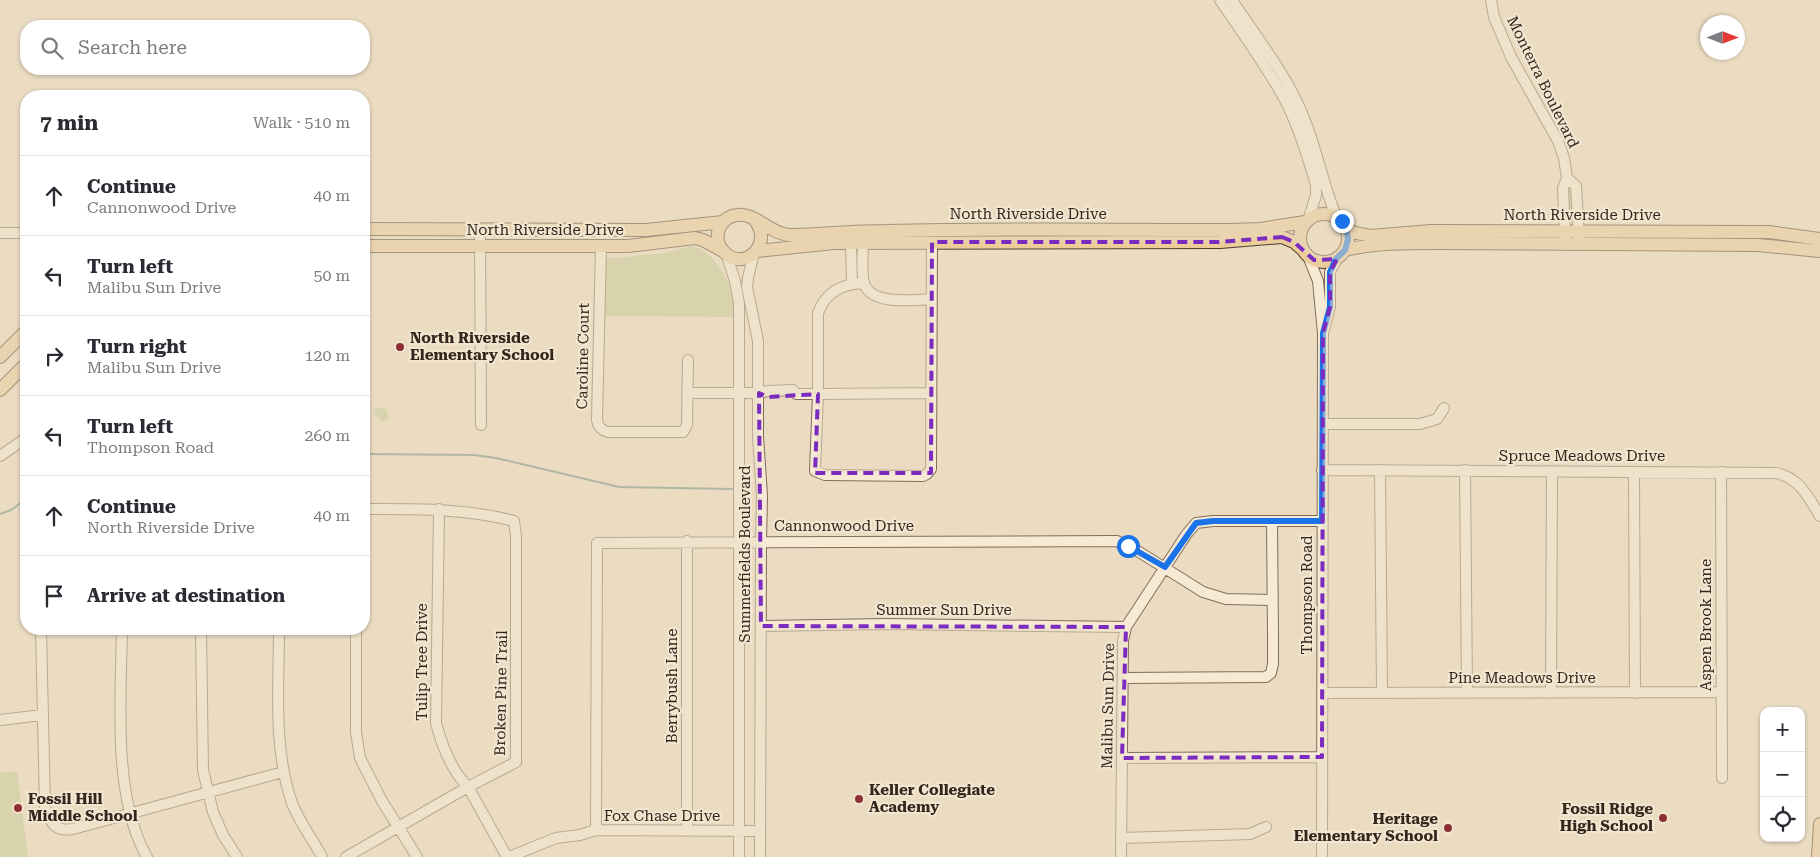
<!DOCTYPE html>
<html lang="en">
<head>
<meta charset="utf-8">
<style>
  :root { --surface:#fff; --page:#f2f2f3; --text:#2b2b33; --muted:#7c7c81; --line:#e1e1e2 }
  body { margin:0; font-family:"Roboto Serif",serif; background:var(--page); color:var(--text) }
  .controls { position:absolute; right:15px; bottom:15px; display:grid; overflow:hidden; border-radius:10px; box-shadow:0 1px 4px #0004 }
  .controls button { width:45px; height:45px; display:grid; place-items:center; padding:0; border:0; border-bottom:1px solid var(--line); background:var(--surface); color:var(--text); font:25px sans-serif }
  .compass { position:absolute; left:1700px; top:15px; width:45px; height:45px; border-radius:50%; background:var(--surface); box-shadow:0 1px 4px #0004; rotate:90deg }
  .stop { position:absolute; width:15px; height:15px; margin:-11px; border:4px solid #1a73e8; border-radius:50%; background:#fff }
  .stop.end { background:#1a73e8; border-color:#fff; box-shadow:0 1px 5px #0008 }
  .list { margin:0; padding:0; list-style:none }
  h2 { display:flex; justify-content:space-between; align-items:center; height:65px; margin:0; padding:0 20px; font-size:21px }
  h2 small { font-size:16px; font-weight:400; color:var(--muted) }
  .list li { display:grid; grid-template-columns:32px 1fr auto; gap:15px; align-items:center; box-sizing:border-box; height:80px; padding:0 20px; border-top:1px solid var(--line) }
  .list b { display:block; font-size:19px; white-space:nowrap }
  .list p { margin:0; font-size:16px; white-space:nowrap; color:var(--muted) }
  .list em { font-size:16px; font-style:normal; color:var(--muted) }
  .icon { flex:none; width:28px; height:28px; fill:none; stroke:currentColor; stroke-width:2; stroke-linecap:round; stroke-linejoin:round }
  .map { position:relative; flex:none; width:1820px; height:857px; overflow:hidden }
  .search { position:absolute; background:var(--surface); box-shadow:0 1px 4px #0004; left:20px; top:20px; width:350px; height:55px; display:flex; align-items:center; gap:12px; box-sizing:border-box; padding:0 18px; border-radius:20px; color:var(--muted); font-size:19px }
  .panel { position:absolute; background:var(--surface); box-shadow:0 1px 4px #0004; left:20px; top:90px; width:350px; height:545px; border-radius:20px }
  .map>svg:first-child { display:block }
</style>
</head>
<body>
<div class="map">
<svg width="1820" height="857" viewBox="0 0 1820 857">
  <rect width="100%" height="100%" fill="#eadbc1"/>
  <path fill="#c4c796" d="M1569 187H1572L1574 214 1572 217 1569 214 1567 193Z
    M692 246C713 251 728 277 734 297 735 303 734 310 734 317L602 316 603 259 666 253Z
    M375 408 386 409 389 418 384 422H381L379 417 375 415Z
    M17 771 28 857H0V773Z"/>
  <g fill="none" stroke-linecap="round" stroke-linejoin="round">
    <path stroke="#6c8a81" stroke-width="2" d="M364 454 474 455 496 458 619 487 732 489
      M0 514 11 510 26 499"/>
    <defs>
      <path id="minor" d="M1220 0C1242 32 1265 64 1284 98 1298 125 1307 155 1316 185V195L1309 218
        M1232 0C1257 38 1287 75 1304 118 1317 150 1323 184 1336 216
        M1491 0 1494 17 1511 57 1558 141 1564 158 1567 178 1563 188 1565 238
        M1567 178 1576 186 1579 238
        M480 230 481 425
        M0 233H26
        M851 243 852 283
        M863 243C863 252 861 274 864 283 871 306 914 300 932 299
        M601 246 597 420C598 427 601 430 608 432H683L687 425 688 360
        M726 253 735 281 739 303V857
        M754 253 748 278 747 287 758 341V436L762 496 761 541 760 857
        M1308 256 1318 281 1323 333 1322 857
        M864 283C841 284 826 292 818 313V394L931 393
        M1324 330 1330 307V272L1337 259
        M687 393H759L768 391 793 390 796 394H818L815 471 825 475 923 476 927 474 931 469 932 242
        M1323 424H1420L1437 419 1444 408
        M0 456 26 438
        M1322 470 1776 473C1800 478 1808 497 1820 516
        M1380 470 1382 692
        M1465 470 1467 693
        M1634 472 1635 693
        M1721 472 1722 778
        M439 509 436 723C442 746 451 770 468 787L507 857
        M761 626 886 624 1126 627
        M41 629 45 807C51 823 54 832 73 829L283 772
        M122 629C121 697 112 796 147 857
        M201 629 203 770 213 812 223 835 237 857
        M279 629C279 686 273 745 291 800 296 817 313 840 322 857
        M356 629V732L360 758 382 801 417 857
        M1123 678 1266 677 1271 673 1273 664V635L1272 522
        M1322 693 1721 692
        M1551 693 1552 471
        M0 720 42 715
        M1122 758 1322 757
        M596 830 597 543 1117 541 1136 550 1203 592 1226 599 1273 600
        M687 831V541
        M1121 838 1250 834 1266 827
        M346 857 468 787 516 762V536L514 521C464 508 416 509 364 509
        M509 857 556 838 580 835 596 830 760 831
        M1121 857 1123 641 1126 627 1186 535 1196 523 1213 521H1322"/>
      <path id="major" d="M1300 238a24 24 0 1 1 48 0a24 24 0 1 1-48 0Z
        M754 219C775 244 744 273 724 252 711 239 719 217 737 215 756 212 771 236 793 235 824 234 856 231 887 231 1002 228 1117 230 1232 230L1260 229 1305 222
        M1346 227 1352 232 1370 236 1431 231 1752 232H1769L1820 239
        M364 229 646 230 723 222
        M364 246H628L695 238 703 240 723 251
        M1345 250C1374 243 1407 243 1436 243L1758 245 1820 251
        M757 251 834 243 1220 242 1282 237 1294 242 1302 249
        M0 357 26 331
        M0 390 26 364
        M1818 857 1820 824"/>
    </defs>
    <use href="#minor" stroke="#826d5a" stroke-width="12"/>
    <use href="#major" stroke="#503c2e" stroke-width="14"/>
    <use href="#minor" stroke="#f6ead4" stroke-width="10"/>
    <use href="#major" stroke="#ebcd9b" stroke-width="12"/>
  </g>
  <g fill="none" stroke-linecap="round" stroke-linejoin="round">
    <path stroke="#1a73e8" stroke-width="6" d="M1128 546 1165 567 1196 523 1213 521H1322L1323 333 1330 307V272L1336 259 1345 250 1348 239 1346 227 1342 221"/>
  </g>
  <path d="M0 0H1820V857H0ZM1282 237 1294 242 1314 260 1337 259 1330 272V307L1323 333 1322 757 1122 758 1126 627 761 626 759 393 768 397 818 394 815 473H931L932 242H1220Z" fill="#eadbc1" fill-opacity=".55" fill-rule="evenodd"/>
  <path fill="none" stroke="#7b2cbf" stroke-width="4" stroke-dasharray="10 6" stroke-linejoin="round" d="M1282 237 1294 242 1314 260 1337 259 1330 272V307L1323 333 1322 757 1122 758 1126 627 761 626 759 393 768 397 818 394 815 473H931L932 242H1220Z"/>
  <g fill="#8d2f35" stroke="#f2e6d0" stroke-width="2">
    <circle cx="400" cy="347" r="5"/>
    <circle cx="859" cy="799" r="5"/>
    <circle cx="18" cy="808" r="5"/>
    <circle cx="1663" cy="818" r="5"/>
    <circle cx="1448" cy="828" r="5"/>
  </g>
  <g text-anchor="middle" stroke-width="4.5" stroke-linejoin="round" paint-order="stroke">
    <g font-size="15" fill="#33271d" stroke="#f2e6d0">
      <text transform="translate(1543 82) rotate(64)" y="5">Monterra Boulevard</text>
      <text x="1028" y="219">North Riverside Drive</text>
      <text x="1582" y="220">North Riverside Drive</text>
      <text x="545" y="235">North Riverside Drive</text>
      <text transform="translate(583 356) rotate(-89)" y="5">Caroline Court</text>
      <text x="1582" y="461">Spruce Meadows Drive</text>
      <text x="844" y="531">Cannonwood Drive</text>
      <text transform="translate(745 554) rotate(-90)" y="5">Summerfields Boulevard</text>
      <text transform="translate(1307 595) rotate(-90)" y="5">Thompson Road</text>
      <text x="944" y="615">Summer Sun Drive</text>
      <text transform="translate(1706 625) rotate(-90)" y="5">Aspen Brook Lane</text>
      <text transform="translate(422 662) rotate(-90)" y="5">Tulip Tree Drive</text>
      <text x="1522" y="683">Pine Meadows Drive</text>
      <text transform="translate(672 686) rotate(-90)" y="5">Berrybush Lane</text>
      <text transform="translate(501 693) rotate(-89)" y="5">Broken Pine Trail</text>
      <text transform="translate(1108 706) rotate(-89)" y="5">Malibu Sun Drive</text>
      <text x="662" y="821">Fox Chase Drive</text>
    </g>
    <g font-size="15" font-weight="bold" fill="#33271d" stroke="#f2e6d0" text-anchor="start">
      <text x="410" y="343">North Riverside<tspan x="410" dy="17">Elementary School</tspan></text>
      <text x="869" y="795">Keller Collegiate<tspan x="869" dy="17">Academy</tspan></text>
      <text x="28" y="804">Fossil Hill<tspan x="28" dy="17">Middle School</tspan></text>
      <text x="1653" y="814" text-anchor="end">Fossil Ridge<tspan x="1653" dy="17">High School</tspan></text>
      <text x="1438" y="824" text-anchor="end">Heritage<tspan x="1438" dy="17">Elementary School</tspan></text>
    </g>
  </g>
</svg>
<div class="controls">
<button>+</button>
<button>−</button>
<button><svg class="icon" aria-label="locate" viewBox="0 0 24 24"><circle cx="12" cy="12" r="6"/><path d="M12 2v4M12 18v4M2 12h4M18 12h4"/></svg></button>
</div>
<svg class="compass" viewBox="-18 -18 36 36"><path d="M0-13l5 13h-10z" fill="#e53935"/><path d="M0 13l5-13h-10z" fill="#7c7c81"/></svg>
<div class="stop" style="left:1128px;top:546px"></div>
<div class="stop end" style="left:1342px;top:221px"></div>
<div class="search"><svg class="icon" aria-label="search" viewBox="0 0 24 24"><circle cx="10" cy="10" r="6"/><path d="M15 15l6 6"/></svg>Search here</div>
<section class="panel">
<h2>7 min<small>Walk · 510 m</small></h2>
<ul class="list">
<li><svg class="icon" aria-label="ahead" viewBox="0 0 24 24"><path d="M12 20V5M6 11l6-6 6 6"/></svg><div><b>Continue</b><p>Cannonwood Drive</p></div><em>40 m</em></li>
<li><svg class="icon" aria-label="left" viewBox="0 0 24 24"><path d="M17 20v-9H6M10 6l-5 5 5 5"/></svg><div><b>Turn left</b><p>Malibu Sun Drive</p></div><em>50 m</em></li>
<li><svg class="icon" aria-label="right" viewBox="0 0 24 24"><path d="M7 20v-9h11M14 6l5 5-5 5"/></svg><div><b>Turn right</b><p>Malibu Sun Drive</p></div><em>120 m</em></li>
<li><svg class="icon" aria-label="left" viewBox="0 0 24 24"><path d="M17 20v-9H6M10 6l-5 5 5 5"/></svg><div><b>Turn left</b><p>Thompson Road</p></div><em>260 m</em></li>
<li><svg class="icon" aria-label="ahead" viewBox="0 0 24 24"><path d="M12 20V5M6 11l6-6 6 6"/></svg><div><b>Continue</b><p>North Riverside Drive</p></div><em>40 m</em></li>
<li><svg class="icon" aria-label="arrive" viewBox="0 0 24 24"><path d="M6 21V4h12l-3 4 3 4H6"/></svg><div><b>Arrive at destination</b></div></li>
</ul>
</section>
</div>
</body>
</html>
